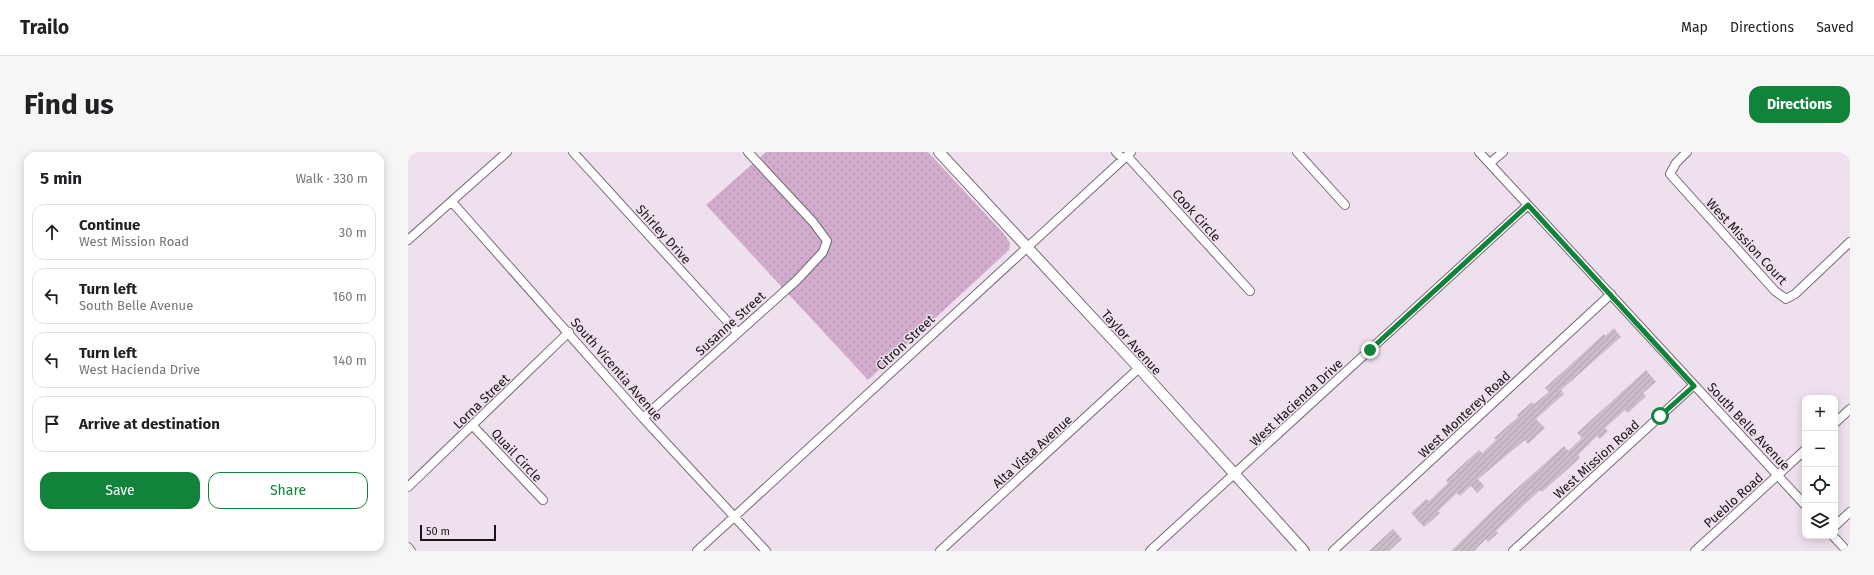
<!DOCTYPE html>
<html lang="en">
<head>
<meta charset="utf-8">
<style>
  :root { --surface:#fff; --page:#f6f6f6; --text:#202124; --muted:#757577; --line:#e0e0e0; --accent:#12833a }
  body { margin:0; font-family:"Fira Sans",sans-serif; background:var(--page); color:var(--text) }
  .controls { position:absolute; right:12px; bottom:12px; display:grid; overflow:hidden; border-radius:8px; box-shadow:0 2px 10px #0003 }
  .controls button { width:36px; height:36px; display:grid; place-items:center; padding:0; border:0; border-bottom:1px solid var(--line); background:var(--surface); color:var(--text); font:20px sans-serif }
  .scale { position:absolute; left:12px; bottom:10px; width:76px; box-sizing:border-box; padding-left:4px; border:2px solid #191418; border-top:0; font-size:11px; line-height:14px; white-space:nowrap; color:#191418; -webkit-text-stroke:3px #efe0ed; paint-order:stroke }
  .stop { position:absolute; width:12px; height:12px; margin:-9px; border:3px solid #12833a; border-radius:50%; background:#fff }
  .stop.end { background:#12833a; border-color:#fff; box-shadow:0 1px 4px #0008 }
  .list { margin:0; padding:0; list-style:none }
  h2 { display:flex; justify-content:space-between; align-items:center; height:52px; margin:0; padding:0 16px; font-size:17px }
  h2 small { font-size:13px; font-weight:400; color:var(--muted) }
  .list li { display:grid; grid-template-columns:26px 1fr auto; gap:12px; align-items:center; box-sizing:border-box; height:56px; margin:0 8px 8px; padding:0 8px; border:1px solid var(--line); border-radius:12px }
  .list b { display:block; font-size:15px; white-space:nowrap }
  .list p { margin:0; font-size:13px; white-space:nowrap; color:var(--muted) }
  .list em { font-size:13px; font-style:normal; color:var(--muted) }
  .actions { display:flex; gap:8px; padding:12px 16px }
  .actions a { flex:1; padding:9px 0; border:1px solid var(--accent); border-radius:12px; text-align:center; font-size:14px; color:var(--accent) }
  .actions .main { background:var(--accent); color:#fff }
  .icon { flex:none; width:22px; height:22px; fill:none; stroke:currentColor; stroke-width:2; stroke-linecap:round; stroke-linejoin:round }
  .map { position:relative; flex:none; width:1442px; height:399px; overflow:hidden; border-radius:12px }
  header { display:flex; align-items:center; gap:24px; box-sizing:border-box; height:56px; padding:0 20px; background:var(--surface); border-bottom:1px solid var(--line) }
  header strong { font-size:19px }
  nav { display:flex; gap:22px; margin-inline-start:auto; font-size:14px }
  .intro { display:flex; align-items:center; justify-content:space-between; box-sizing:border-box; height:96px; padding:0 24px }
  h1 { margin:0; font-size:28px }
  .button { padding:10px 18px; border-radius:12px; background:var(--accent); color:#fff; font-size:14px; font-weight:700 }
  main { display:flex; gap:24px; padding:0 24px }
  aside { flex:1; background:var(--surface); border-radius:12px; box-shadow:0 2px 10px #0003 }
  .map>svg:first-child { display:block }
</style>
</head>
<body>
<header>
<strong>Trailo</strong>
<nav><a>Map</a><a>Directions</a><a>Saved</a></nav>
</header>
<div class="intro"><h1>Find us</h1><a class="button">Directions</a></div>
<main>
<aside>
<h2>5 min<small>Walk · 330 m</small></h2>
<ul class="list">
<li><svg class="icon" aria-label="ahead" viewBox="0 0 24 24"><path d="M12 20V5M6 11l6-6 6 6"/></svg><div><b>Continue</b><p>West Mission Road</p></div><em>30 m</em></li>
<li><svg class="icon" aria-label="left" viewBox="0 0 24 24"><path d="M17 20v-9H6M10 6l-5 5 5 5"/></svg><div><b>Turn left</b><p>South Belle Avenue</p></div><em>160 m</em></li>
<li><svg class="icon" aria-label="left" viewBox="0 0 24 24"><path d="M17 20v-9H6M10 6l-5 5 5 5"/></svg><div><b>Turn left</b><p>West Hacienda Drive</p></div><em>140 m</em></li>
<li><svg class="icon" aria-label="arrive" viewBox="0 0 24 24"><path d="M6 21V4h12l-3 4 3 4H6"/></svg><div><b>Arrive at destination</b></div></li>
</ul>
<div class="actions"><a class="main">Save</a><a>Share</a></div>
</aside>
<div class="map">
<svg width="1442" height="399" viewBox="0 0 1442 399">
  <defs>
    <pattern id="grass-dots" width="8" height="8" patternUnits="userSpaceOnUse"><rect width="8" height="8" fill="#d1accd"/><path d="M2 2h.1M6 6h.1" fill="none" stroke="#b393af" stroke-width="1.8" stroke-linecap="round"/></pattern>
    <pattern id="building-hatch" width="6" height="6" patternUnits="userSpaceOnUse"><rect width="6" height="6" fill="#cabcc9"/><path d="M-1 1l2-2M0 6l6-6M5 7l2-2" fill="none" stroke="#ada1ac"/></pattern>
  </defs>
  <rect width="100%" height="100%" fill="#efe0ed"/>
  <path fill="url(#grass-dots)" d="M358 0H520L596 82 602 91 601 98 460 228 298 53Z"/>
  <path fill="url(#building-hatch)" d="M1206 176 1213 185 1153 238 1156 242 1128 267 1137 276 1120 292 1117 288 1070 327 1076 334 1069 341 1063 334 1052 344 1049 341 1030 359 1032 361 1016 375 1003 361 1018 347 1021 349 1040 331 1038 328 1071 298 1074 301 1088 288 1086 286 1110 265 1109 263 1124 250 1126 252 1141 240 1137 236 1196 182 1197 184Z
    M1238 218 1248 230 1235 241 1238 244 1220 261 1217 258 1197 276 1200 279 1192 287 1189 284 1170 303 1172 306 1134 340 1132 338 1088 379 1090 381 1080 390 1078 387 1066 399H1043L1085 358 1156 294 1160 299 1174 286 1169 281Z
    M985 377 994 387 981 399H961Z"/>
  <g fill="none" stroke-linecap="round" stroke-linejoin="round">
    <defs>
      <path id="minor" d="M165 0 329 180
        M708 0 715 7
        M889 0 937 53
        M1071 0 1397 353
        M1279 0 1268 11 1262 22 1367 139 1378 147 1387 142 1442 90
        M719 4 842 139
        M1082 11 1095 0
        M44 50 235 266 358 399
        M0 88 99 0
        M235 266 389 128 415 100 419 89 405 70 340 0
        M1427 271 1442 257
        M65 274 135 348
        M0 335 161 180
        M1427 374 1442 360
        M1425 384 1439 399
        M0 395 3 399
        M289 399 723 0
        M532 399 731 216
        M742 399 1120 53
        M925 399 1203 142
        M1105 399 1286 233
        M1287 399 1397 298"/>
      <path id="tertiary" d="M531 0 731 216 896 399"/>
    </defs>
    <use href="#minor" stroke="#766975" stroke-width="10"/>
    <use href="#tertiary" stroke="#766975" stroke-width="12"/>
    <use href="#minor" stroke="#fff" stroke-width="8"/>
    <use href="#tertiary" stroke="#fff" stroke-width="10"/>
  </g>
  <g fill="none" stroke-linecap="round" stroke-linejoin="round">
    <path stroke="#12833a" stroke-width="5" d="M962 198 1120 53 1286 234 1252 264"/>
  </g>
  <g text-anchor="middle" stroke-width="3" stroke-linejoin="round" paint-order="stroke">
    <g font-size="13" fill="#191418" stroke="#efe0ed">
      <text transform="translate(789 63) rotate(48)" y="5">Cook Circle</text>
      <text transform="translate(256 82) rotate(48)" y="5">Shirley Drive</text>
      <text transform="translate(1339 89) rotate(47)" y="5">West Mission Court</text>
      <text transform="translate(322 171) rotate(-42)" y="5">Susanne Street</text>
      <text transform="translate(497 190) rotate(-43)" y="5">Citron Street</text>
      <text transform="translate(724 190) rotate(48)" y="5">Taylor Avenue</text>
      <text transform="translate(209 217) rotate(49)" y="5">South Vicentia Avenue</text>
      <text transform="translate(73 249) rotate(-44)" y="5">Lorna Street</text>
      <text transform="translate(888 250) rotate(-43)" y="5">West Hacienda Drive</text>
      <text transform="translate(1056 262) rotate(-43)" y="5">West Monterey Road</text>
      <text transform="translate(1341 274) rotate(47)" y="5">South Belle Avenue</text>
      <text transform="translate(624 299) rotate(-42)" y="5">Alta Vista Avenue</text>
      <text transform="translate(109 303) rotate(47)" y="5">Quail Circle</text>
      <text transform="translate(1188 307) rotate(-42)" y="5">West Mission Road</text>
      <text transform="translate(1325 348) rotate(-42)" y="5">Pueblo Road</text>
    </g>
  </g>
</svg>
<div class="controls">
<button>+</button>
<button>−</button>
<button><svg class="icon" aria-label="locate" viewBox="0 0 24 24"><circle cx="12" cy="12" r="6"/><path d="M12 2v4M12 18v4M2 12h4M18 12h4"/></svg></button>
<button><svg class="icon" aria-label="layers" viewBox="0 0 24 24"><path d="M12 4l9 5-9 5-9-5zM3 14l9 5 9-5"/></svg></button>
</div>
<div class="scale">50 m</div>
<div class="stop" style="left:1252px;top:264px"></div>
<div class="stop end" style="left:962px;top:198px"></div>
</div>
</main>
</body>
</html>
